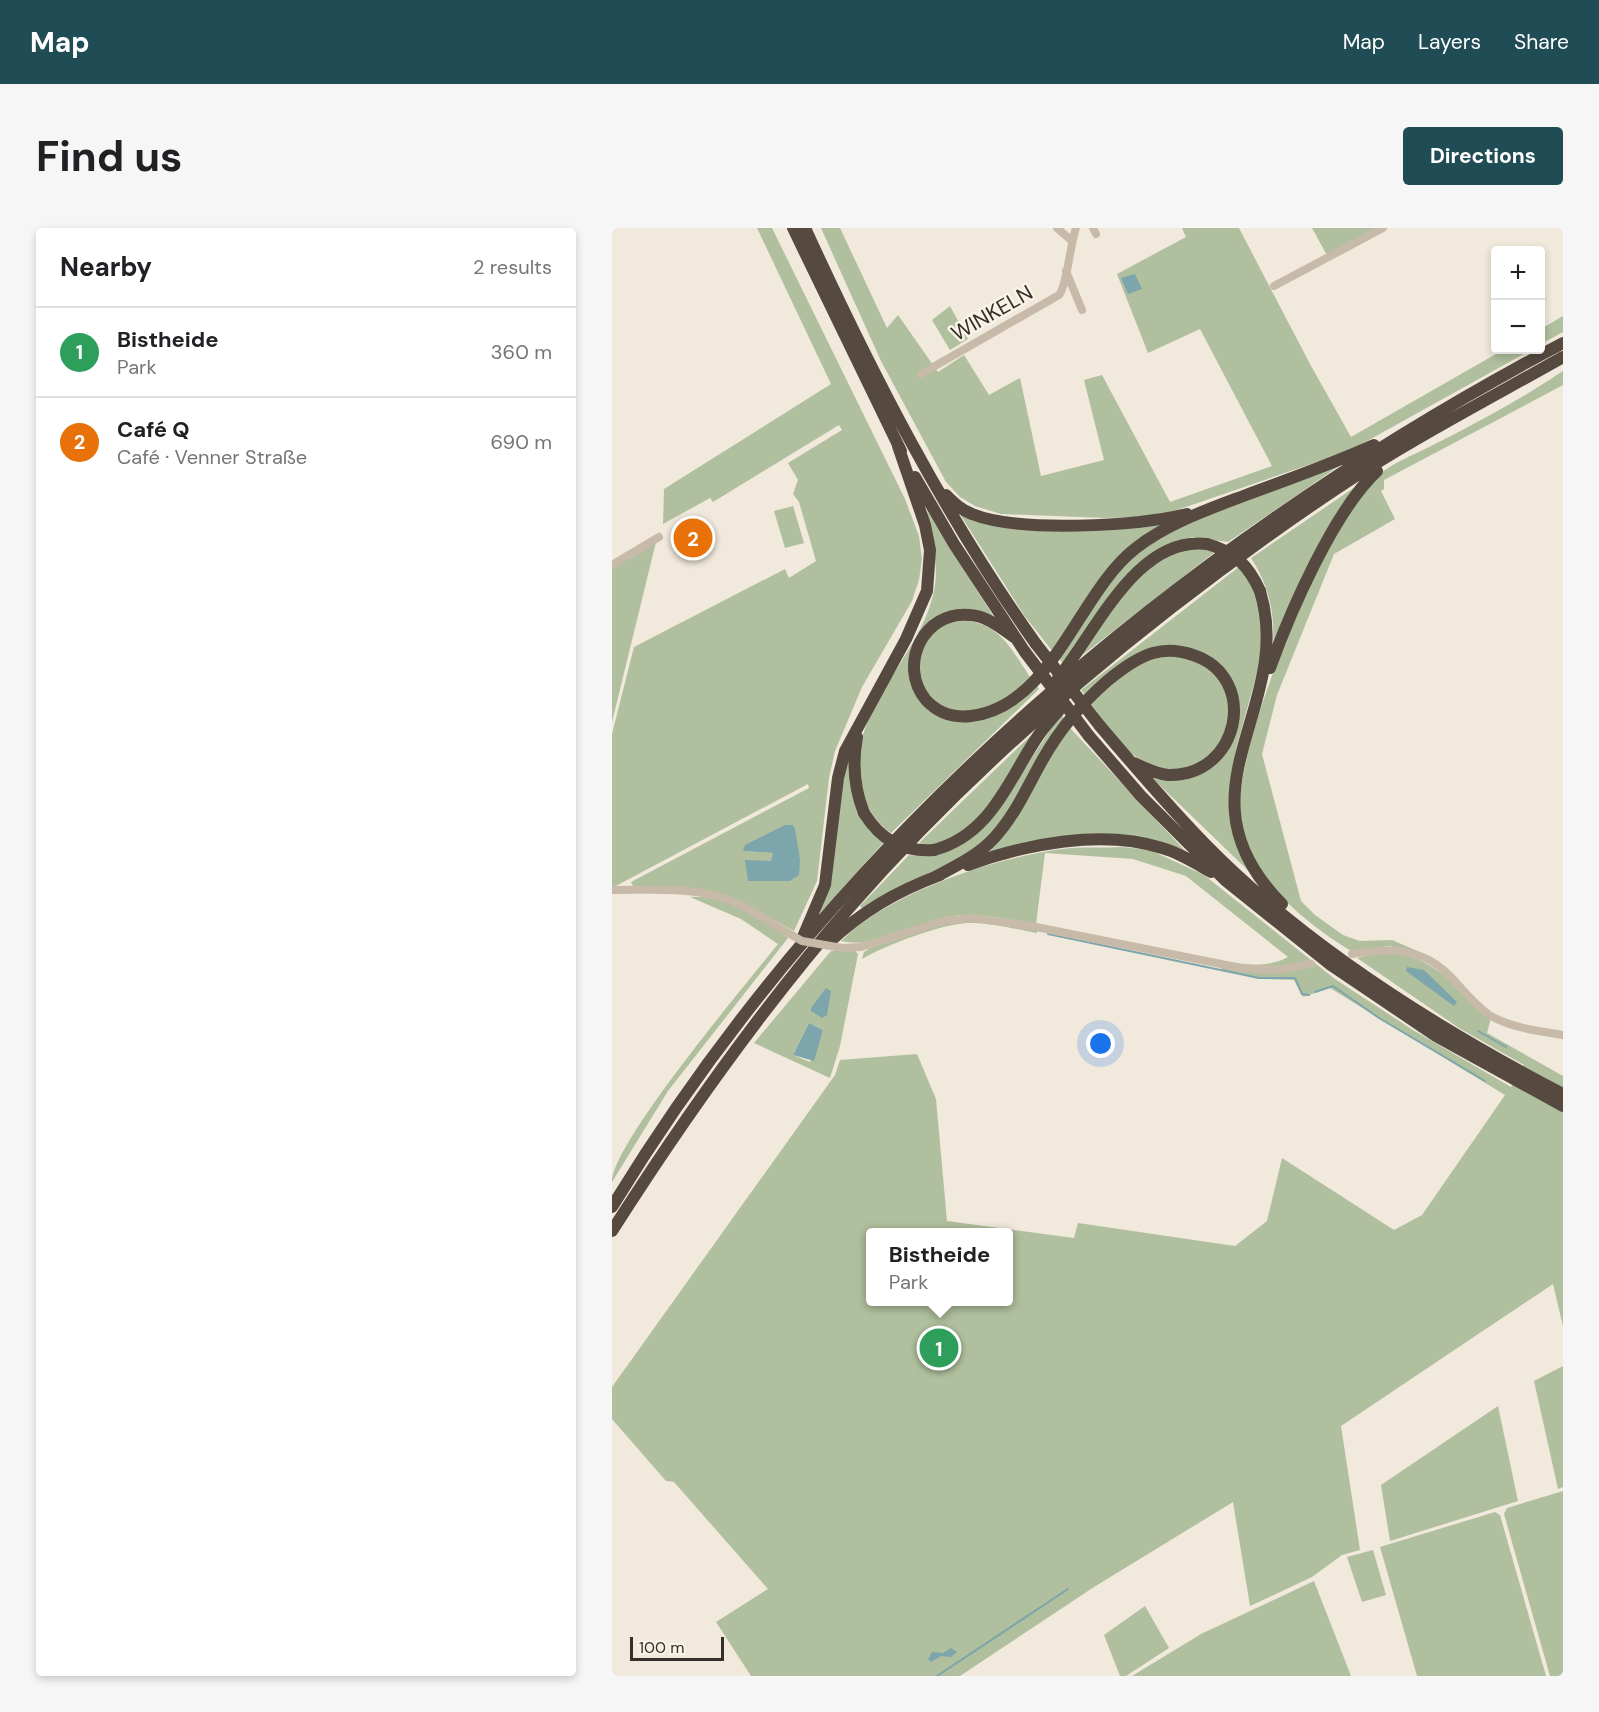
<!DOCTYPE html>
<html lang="en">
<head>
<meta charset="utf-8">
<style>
  :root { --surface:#fff; --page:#f6f6f6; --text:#202124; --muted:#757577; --line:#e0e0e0; --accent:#204d55 }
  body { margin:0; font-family:"DM Sans",sans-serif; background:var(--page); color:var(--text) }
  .controls { position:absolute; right:18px; top:18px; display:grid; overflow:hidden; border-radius:6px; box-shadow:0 3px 9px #0003 }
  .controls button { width:54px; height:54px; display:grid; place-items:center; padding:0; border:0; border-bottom:2px solid var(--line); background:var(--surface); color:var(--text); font:30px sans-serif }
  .scale { position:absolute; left:18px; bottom:15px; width:94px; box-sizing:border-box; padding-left:6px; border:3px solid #362e28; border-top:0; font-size:16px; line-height:21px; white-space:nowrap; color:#362e28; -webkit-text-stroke:4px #f9f3e8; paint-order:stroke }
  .you { position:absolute; left:489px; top:816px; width:21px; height:21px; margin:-15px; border:4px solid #fff; border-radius:50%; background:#1a73e8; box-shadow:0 0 0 9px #1a73e833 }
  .badge { display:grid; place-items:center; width:39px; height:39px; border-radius:50%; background:var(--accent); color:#fff; font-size:20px; font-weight:700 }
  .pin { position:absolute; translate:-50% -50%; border:3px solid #fff; box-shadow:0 2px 6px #0006 }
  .popup { position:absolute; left:254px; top:1000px; width:147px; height:78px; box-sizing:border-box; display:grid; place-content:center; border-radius:6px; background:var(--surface); filter:drop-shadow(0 2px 4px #0005); font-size:20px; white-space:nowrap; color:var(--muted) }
  .popup b { font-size:22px; color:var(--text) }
  .popup::after { content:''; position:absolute; left:50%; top:100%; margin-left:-12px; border:12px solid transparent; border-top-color:var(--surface) }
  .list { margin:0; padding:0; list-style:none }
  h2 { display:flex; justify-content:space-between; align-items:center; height:78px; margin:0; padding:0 24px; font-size:26px }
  h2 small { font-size:20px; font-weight:400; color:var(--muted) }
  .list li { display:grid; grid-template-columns:39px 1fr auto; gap:18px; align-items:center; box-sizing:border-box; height:90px; padding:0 24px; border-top:2px solid var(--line) }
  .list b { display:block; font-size:22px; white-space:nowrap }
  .list p { margin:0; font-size:20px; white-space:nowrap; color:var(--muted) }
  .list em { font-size:20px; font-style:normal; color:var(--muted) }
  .map { position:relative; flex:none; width:951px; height:1448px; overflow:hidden; border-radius:6px }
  header { display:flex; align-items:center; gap:36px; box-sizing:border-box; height:84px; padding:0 30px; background:var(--accent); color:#fff }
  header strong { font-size:28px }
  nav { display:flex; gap:33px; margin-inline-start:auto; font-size:21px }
  .intro { display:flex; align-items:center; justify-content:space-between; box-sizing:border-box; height:144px; padding:0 36px }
  h1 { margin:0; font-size:42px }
  .button { padding:15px 27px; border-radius:6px; background:var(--accent); color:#fff; font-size:21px; font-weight:700 }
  main { display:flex; gap:36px; padding:0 36px }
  aside { flex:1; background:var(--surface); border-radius:6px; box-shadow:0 3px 9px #0003 }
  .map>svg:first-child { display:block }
</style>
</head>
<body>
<header>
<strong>Map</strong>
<nav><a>Map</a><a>Layers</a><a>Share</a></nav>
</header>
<div class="intro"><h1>Find us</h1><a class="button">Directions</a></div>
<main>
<aside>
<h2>Nearby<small>2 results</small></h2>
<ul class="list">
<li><span class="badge" style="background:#2e9e5b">1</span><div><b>Bistheide</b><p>Park</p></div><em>360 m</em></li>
<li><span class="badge" style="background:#e8710a">2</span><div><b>Café Q</b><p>Café · Venner Straße</p></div><em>690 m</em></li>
</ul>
</aside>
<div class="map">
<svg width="951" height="1448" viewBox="0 0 951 1448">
  <rect width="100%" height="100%" fill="#f1e9dc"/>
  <path fill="#b0bf9d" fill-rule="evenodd" d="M145 0H160L293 271 307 308 310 331 307 352 300 373 250 459 223 523 217 550 205 653 182 703 128 673 22 660 19 654 197 560 196 556 0 660V506L22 419 173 341 177 350 204 333 187 274 181 266 186 252 176 235 230 202 227 197 101 274 98 270 51 296 52 261 219 156ZM181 598 188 631 182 651 136 653 160 633 161 625 131 623Z
    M209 0H228L275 100 286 87 326 144 352 127 377 167 408 150 429 248 492 232 472 152 490 147 558 274 660 238 588 101 536 125 505 46 574 9 570 0H627L698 136 739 209 891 122H919L737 223 562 283 525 289 493 290 389 286 363 278 348 269 334 254 269 133Z
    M700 0H769L716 29Z
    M338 78 356 111 338 122 320 92Z
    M951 88V104L929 116V101Z
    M951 143V157L772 252V261L769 263 783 291 722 326 665 467 650 526 689 673 703 687 731 707 748 713 780 712 822 730 778 718 739 723C690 693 639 651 629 592 617 525 714 299 762 251 778 235 805 226 825 215 868 193 911 170 951 143Z
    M736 232 616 314 580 309 545 322 451 436 447 430 487 367 520 326 563 299Z
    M746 257 661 421C663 387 658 359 639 330Z
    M181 278 192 315 173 320 162 283Z
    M344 280 398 296 568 290 533 308 441 424 412 387Z
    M315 282 383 391 337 387 303 422 310 470 355 492 424 456 427 461 279 605C264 594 253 578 249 560 232 484 307 433 322 363 328 334 318 311 315 282Z
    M44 314 0 494V341Z
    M594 321 603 324 468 429 504 373 530 345 566 322Z
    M628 338 641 355 654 412 624 521 618 575 647 653 531 541 576 547 621 510 612 446 553 421 474 468 469 462Z
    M348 392C387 394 398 419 418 449 408 463 394 473 378 479 305 506 277 406 348 392Z
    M564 426C572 429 583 430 590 435 653 473 596 579 523 528 505 516 492 493 479 476 504 453 528 427 564 426Z
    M449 486 454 493 394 592 355 628 250 680 248 678 297 627C330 631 353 618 376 595Z
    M438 489 399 550 354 606 322 618 307 615Z
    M458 500 577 627 512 610 367 630Z
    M239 518C244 558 239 586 271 615L208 685 230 550Z
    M510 619 538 622 592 647 723 751 801 802 899 859 912 837 847 800 745 730C807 711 838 752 879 790L875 805 951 848V1098L941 1056 729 1198 748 1322 730 1327 700 1349 638 1378 621 1274 482 1359 348 1448H139L104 1394 156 1361 62 1254 54 1253 0 1191V1159L223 847 228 832 305 826 324 871 335 993 462 1010 466 995 623 1018 655 993 670 930 782 1002 810 987 893 867 718 760 691 769 682 752 647 751 609 742 611 733C633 737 656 740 676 729L574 648 521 631 433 625 424 696C398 692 369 684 341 688 304 693 268 722 229 713 279 663 390 627 459 620 476 619 493 620 510 619ZM258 1004H396V1074H258Z
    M78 669C114 666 148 690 176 710L56 863 0 954C0 915 135 755 166 716L129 691Z
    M357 692 425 700V705C402 701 378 694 356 695 329 696 274 717 250 731L252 724 258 720 324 698Z
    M219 723 242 722 246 726 228 818 218 850 142 815ZM197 795 211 802 198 834 181 827Z
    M951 1138V1259L946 1261 922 1153Z
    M886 1178 906 1273 778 1313 769 1257Z
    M951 1263V1448H938L892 1286 895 1280Z
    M883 1284 888 1287 934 1448H805L768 1319Z
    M761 1322 774 1367 750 1374 735 1329Z
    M702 1353 739 1448H520L589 1406Z
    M533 1378 557 1420 514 1448H508L492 1407Z"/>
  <path fill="#7ca6ac" d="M523 46 530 61 516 66 509 50Z
    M173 597H181L183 601 188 631 187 647 178 653H136L133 632 159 633 161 625 131 623 133 617Z
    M795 739 812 742 845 774 842 778 794 743Z
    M214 760 219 763 215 787 210 790 199 783V780Z
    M197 795 211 802 202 833 181 827Z
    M339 1420 345 1424 339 1429 329 1428 319 1434 316 1431 320 1424 331 1425Z"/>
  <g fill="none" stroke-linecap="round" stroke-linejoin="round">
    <path stroke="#7ca6ac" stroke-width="2" d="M436 706 647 750H683L690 766 697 767
      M703 764 721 758 767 790 873 853
      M866 803 894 819
      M325 1448 456 1361"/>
    <path stroke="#c8baa8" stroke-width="8" d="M445 0 460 13
      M481 0 484 6
      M454 43 470 82
      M662 58 771 0
      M309 146 447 67C455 57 458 17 464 0
      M0 337 47 309
      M0 662C35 662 75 659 108 669 131 676 151 690 171 702
      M230 720 249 719 331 693 361 690 419 698 629 740 662 742 699 736
      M740 726C775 720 808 719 836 746 850 760 862 777 879 788 900 800 927 803 951 807"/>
    <path stroke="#564940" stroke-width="12" d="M181 0 289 223
      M193 0C259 144 332 287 424 416
      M303 249 342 316 413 424
      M334 267C342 275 349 282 360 286 408 305 524 298 575 286
      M648 363C684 481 558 563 670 676
      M402 409C389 400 375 388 358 387 312 382 285 437 314 472 326 485 342 490 359 488 441 478 467 363 524 320 556 295 597 281 634 267 677 251 720 236 762 217
      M658 440C678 384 722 283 765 243
      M446 450C484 404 525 307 595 316
      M488 498C522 538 557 579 594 617 693 718 826 801 951 866
      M477 508 529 568 613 652 719 737 824 808 951 878
      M245 509C240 536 242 560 252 585
      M322 622C379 607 396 552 426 508 433 498 441 489 450 479
      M356 637C414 616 490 601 550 620 568 625 583 635 599 644
      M323 649C344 638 367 627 383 609 404 586 416 557 431 531 448 501 469 476 494 454 507 443 524 430 541 425 555 421 567 422 581 427 648 449 628 549 556 547 544 546 533 540 522 535
      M190 711 213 657 226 550 233 523 294 411 315 363 318 322 313 297 286 218
      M216 715C251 683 283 664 328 647
      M0 979C226 607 569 317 951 115
      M0 1003C72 890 149 781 237 680 376 521 548 379 724 261 796 213 875 172 951 129"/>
    <path stroke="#c8baa8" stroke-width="8" d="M171 702 190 713 230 720"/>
    <path stroke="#564940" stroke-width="12" d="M595 316C622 323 637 338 648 363
      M424 416 488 498
      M413 424 477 508
      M252 585C269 612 290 624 322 622"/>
  </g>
  <g text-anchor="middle" stroke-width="5" stroke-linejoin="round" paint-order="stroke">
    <g font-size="21" fill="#362e28" stroke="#f9f3e8">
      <text transform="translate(380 85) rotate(-30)" y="7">WINKELN</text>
    </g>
  </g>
</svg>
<div class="controls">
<button>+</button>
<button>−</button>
</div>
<div class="scale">100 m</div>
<div class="you"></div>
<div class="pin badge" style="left:327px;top:1120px;background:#2e9e5b">1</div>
<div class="popup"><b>Bistheide</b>Park</div>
<div class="pin badge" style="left:81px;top:310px;background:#e8710a">2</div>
</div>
</main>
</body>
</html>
